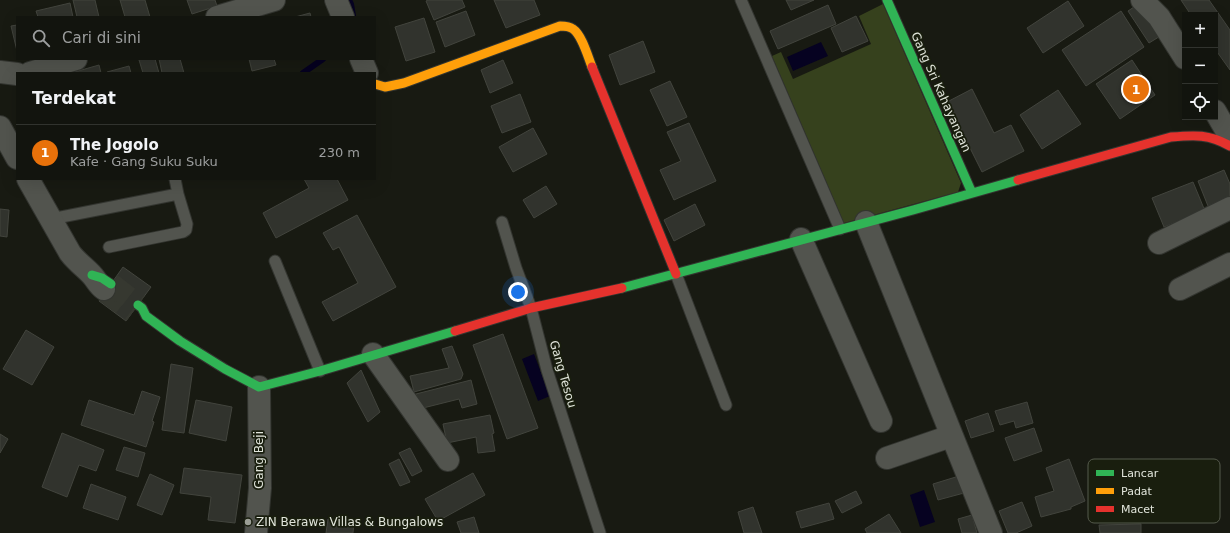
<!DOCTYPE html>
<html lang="id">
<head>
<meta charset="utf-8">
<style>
  :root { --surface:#12140e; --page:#1b1d17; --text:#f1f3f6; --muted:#9c9e9e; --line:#31332e; --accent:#d93025 }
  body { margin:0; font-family:"DejaVu Sans",sans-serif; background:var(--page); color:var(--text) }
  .controls { position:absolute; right:12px; top:12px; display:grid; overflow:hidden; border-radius:0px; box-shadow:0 4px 16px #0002 }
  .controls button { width:36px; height:36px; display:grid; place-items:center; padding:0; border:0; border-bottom:1px solid var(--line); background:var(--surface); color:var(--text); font:20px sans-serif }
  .you { position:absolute; left:518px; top:292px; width:14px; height:14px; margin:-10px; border:3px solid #fff; border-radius:50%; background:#1a73e8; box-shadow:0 0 0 6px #1a73e833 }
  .badge { display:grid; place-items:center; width:26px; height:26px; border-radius:50%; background:var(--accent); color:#fff; font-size:13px; font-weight:700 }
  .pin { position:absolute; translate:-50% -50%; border:2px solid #fff; box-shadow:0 1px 4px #0006 }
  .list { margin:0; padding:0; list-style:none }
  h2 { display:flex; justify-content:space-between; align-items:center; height:52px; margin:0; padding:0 16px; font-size:17px }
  h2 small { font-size:13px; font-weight:400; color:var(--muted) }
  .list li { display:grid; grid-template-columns:26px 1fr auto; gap:12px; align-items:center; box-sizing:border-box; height:56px; padding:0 16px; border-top:1px solid var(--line) }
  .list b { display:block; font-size:15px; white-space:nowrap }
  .list p { margin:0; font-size:13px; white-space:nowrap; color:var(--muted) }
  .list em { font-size:13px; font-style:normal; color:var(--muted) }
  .icon { flex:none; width:22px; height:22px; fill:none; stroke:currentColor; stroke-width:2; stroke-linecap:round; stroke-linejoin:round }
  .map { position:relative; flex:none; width:1230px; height:533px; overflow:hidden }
  .search { position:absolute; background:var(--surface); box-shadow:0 4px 16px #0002; left:16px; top:16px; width:360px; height:44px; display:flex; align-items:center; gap:10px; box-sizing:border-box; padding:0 14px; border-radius:0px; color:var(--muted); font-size:15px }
  .panel { position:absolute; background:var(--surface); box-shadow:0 4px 16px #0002; left:16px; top:72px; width:360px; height:108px; border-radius:0px }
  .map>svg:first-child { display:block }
</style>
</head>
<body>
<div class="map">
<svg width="1230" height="533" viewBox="0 0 1230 533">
  <rect width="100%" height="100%" fill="#181a12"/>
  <path fill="#36411d" d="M883 4 961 183 958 192 844 223 772 56 781 52 793 79 871 44 859 16Z"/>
  <path fill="#060221" d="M821 42 828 56 793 71 787 57Z
    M534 354 550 396 538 401 522 359Z
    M924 490 935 522 920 527 910 495Z"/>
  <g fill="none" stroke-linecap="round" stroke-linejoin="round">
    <path stroke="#060221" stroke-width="6" d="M349 0 351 4 353 16
      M303 73 323 59"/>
  </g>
  <path fill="#31332d" stroke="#42443d" d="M73 0H95L99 17H77Z
    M120 0H145L150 17H125Z
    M187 0H215L217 6 192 14Z
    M428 0H462L465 7 434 20 426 1Z
    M494 0H534L540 15 506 28Z
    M786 0H814L791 10Z
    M1181 0H1209L1230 30V70L1215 49V15H1191Z
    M1068 1 1084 26 1043 53 1027 28Z
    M70 3 73 17H38L36 11Z
    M1140 3 1162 35 1149 43 1128 11Z
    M828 5 836 24 778 49 770 31Z
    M466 11 475 35 445 47 436 22Z
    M1121 11 1144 47 1086 86 1062 50Z
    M310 13 311 17H295Z
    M856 16 868 41 842 52 831 28Z
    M424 18 435 52 406 61 395 27Z
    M17 25V51L11 26Z
    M643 41 655 72 620 85 609 55Z
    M142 59H155L159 73H143L139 60Z
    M159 59H180L184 73H162Z
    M249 59H274L276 65 252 71Z
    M503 60 513 83 490 93 481 70Z
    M1132 60 1155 95 1120 119 1096 84Z
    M99 65 101 73H71Z
    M129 66 131 73H107V72Z
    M670 81 687 117 667 126 650 90Z
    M972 89 994 133 1011 125 1024 151 982 172 947 102Z
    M1058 90 1081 124 1042 149 1020 115Z
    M520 94 531 122 502 133 491 106Z
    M689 123 716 181 674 200 660 170 681 161 667 132Z
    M533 128 547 154 513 172 499 147Z
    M1224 170 1230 184V197L1208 206 1198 181Z
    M304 179H337L348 200 276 238 263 213 309 188Z
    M1193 182 1205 211 1164 227 1152 198Z
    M546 186 557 204 534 218 523 200Z
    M695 204 705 225 674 241 664 220Z
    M0 209 9 210 7 237 0 236Z
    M357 215 396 287 333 321 322 302 358 283 339 247 333 250 323 233Z
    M123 267 151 287 126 321 99 301Z
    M26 330 54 347 32 385 3 369Z
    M503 334 538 428 507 439 473 345Z
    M452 346 463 374 461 379 414 392 410 376 449 368 442 349Z
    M171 364 193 368 184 433 162 430Z
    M361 370 380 412 368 422 347 383Z
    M471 380 477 404 462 408 459 399 419 409 416 394Z
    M142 391 160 397 152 421 154 422 146 447 81 425 89 400 134 415Z
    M196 400 232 407 226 441 189 433Z
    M1027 402 1033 423 1016 428 1014 421 1000 425 995 411Z
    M988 413 994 431 971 438 965 421Z
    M490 415 494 433 492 434 495 451 478 453 476 437 447 443 443 424Z
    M1034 428 1042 451 1014 461 1005 438Z
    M62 433 104 450 96 471 79 465 67 497 42 487Z
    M0 434 8 439 0 453Z
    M124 447 145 453 138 477 116 470Z
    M410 448 422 471 412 476 399 453Z
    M399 459 410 482 400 486 389 464Z
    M1069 459 1085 501 1071 507V509L1041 517 1035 497 1054 491 1046 468Z
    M184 468 242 475 235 523 208 520 211 497 180 493Z
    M473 473 485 495 438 521 425 499Z
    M150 474 174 485 162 515 137 505Z
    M959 476 964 493 938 500 933 484Z
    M91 484 126 497 118 520 83 508Z
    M856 491 862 503 842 513 835 501Z
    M1022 502 1032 526 1016 533H1008L999 511Z
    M829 503 834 519 801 528 796 512Z
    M753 507 762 533H744L738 512Z
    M889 514 901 533H867L865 529Z
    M972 515 977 533H962L958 519Z
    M474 517 479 533H461L457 522Z
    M328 519 354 522 353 533H326Z
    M1141 524V533H1100L1099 525Z"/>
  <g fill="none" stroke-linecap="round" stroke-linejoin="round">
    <path stroke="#363830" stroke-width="22" stroke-dasharray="22 11" stroke-linecap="butt" d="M105 291 133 312"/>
    <path stroke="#363830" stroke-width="22" stroke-dasharray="22 11" stroke-linecap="butt" d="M111 284 138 305"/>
    <defs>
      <path id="lane" d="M741 0 840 229
        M51 219 178 194 175 179
        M502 222 516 268 531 308 547 370 600 533
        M109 247 183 232 186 230 187 224 178 194
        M275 261 320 371
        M676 274 726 405"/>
      <path id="street" d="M336 0 343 17
        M1142 0 1159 17 1185 58
        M217 17 274 0
        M361 59 367 73
        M0 72 17 74
        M30 73 76 59
        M1215 111 1230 137
        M0 127 17 158
        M28 179 70 253C76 261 84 267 91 274 96 279 98 285 104 289
        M866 222 991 533
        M801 239 881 421
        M1159 243 1230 208
        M1180 289 1230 264
        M373 354 448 460
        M887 458 951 436
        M256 533 260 488 259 387"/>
      <path id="fast" d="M887 0 972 193
        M92 275 102 278 111 284
        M622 288 913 210 1018 180
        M138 305 142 308 146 316 180 341 225 369 259 387 320 371 455 331"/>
      <path id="slow" d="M375 84 385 87 404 83 560 26C565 26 569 26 573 29 582 35 588 57 592 67"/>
      <path id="jam" d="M592 67 676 274
        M1018 180 1171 137C1195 135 1209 134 1230 146
        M455 331 531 308 622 288"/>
    </defs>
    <use href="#lane" stroke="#333530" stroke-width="13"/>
    <use href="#street" stroke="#333530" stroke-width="24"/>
    <use href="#fast" stroke="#333530" stroke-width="11"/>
    <use href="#slow" stroke="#333530" stroke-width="11"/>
    <use href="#jam" stroke="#333530" stroke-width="11"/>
    <use href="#lane" stroke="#52544e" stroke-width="11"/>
    <use href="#street" stroke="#52544e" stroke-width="22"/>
    <use href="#fast" stroke="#30b455" stroke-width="9"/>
    <use href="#slow" stroke="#ff9f0a" stroke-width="9"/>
    <use href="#jam" stroke="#e5322d" stroke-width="9"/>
  </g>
  <circle fill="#9b9e95" stroke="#191e0e" stroke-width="1.5" cx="248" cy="522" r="4"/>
  <g text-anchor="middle" stroke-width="3.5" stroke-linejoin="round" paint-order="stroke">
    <g font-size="12" fill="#e1e5db" stroke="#191e0e">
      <text transform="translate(941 92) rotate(66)" y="4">Gang Sri Kahayangan</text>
      <text transform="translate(563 374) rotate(74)" y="4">Gang Tesou</text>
      <text transform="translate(259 460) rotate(-90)" y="4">Gang Beji</text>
    </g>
    <g font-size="12" fill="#e1e5db" stroke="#191e0e" text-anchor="start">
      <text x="256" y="526">ZIN Berawa Villas &amp; Bungalows</text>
    </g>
  </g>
  <rect x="1088" y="459" width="132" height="64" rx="6" fill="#191e0e" stroke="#555a4c" stroke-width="1"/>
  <rect x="1096" y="470" width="18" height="6" fill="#30b455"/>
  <rect x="1096" y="488" width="18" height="6" fill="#ff9f0a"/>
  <rect x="1096" y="506" width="18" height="6" fill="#e5322d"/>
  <g font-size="11" fill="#e1e5db">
    <text x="1121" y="477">Lancar</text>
    <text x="1121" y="495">Padat</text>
    <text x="1121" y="513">Macet</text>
  </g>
</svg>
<div class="controls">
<button>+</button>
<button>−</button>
<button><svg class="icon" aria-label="locate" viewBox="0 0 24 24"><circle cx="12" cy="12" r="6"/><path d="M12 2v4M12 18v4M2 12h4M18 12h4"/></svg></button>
</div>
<div class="you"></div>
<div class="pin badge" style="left:1136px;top:89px;background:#e8710a">1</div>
<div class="search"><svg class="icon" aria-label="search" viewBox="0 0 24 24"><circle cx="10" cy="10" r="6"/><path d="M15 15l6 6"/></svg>Cari di sini</div>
<section class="panel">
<h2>Terdekat<small></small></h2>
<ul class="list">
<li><span class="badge" style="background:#e8710a">1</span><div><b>The Jogolo</b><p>Kafe · Gang Suku Suku</p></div><em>230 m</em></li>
</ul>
</section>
</div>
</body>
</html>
